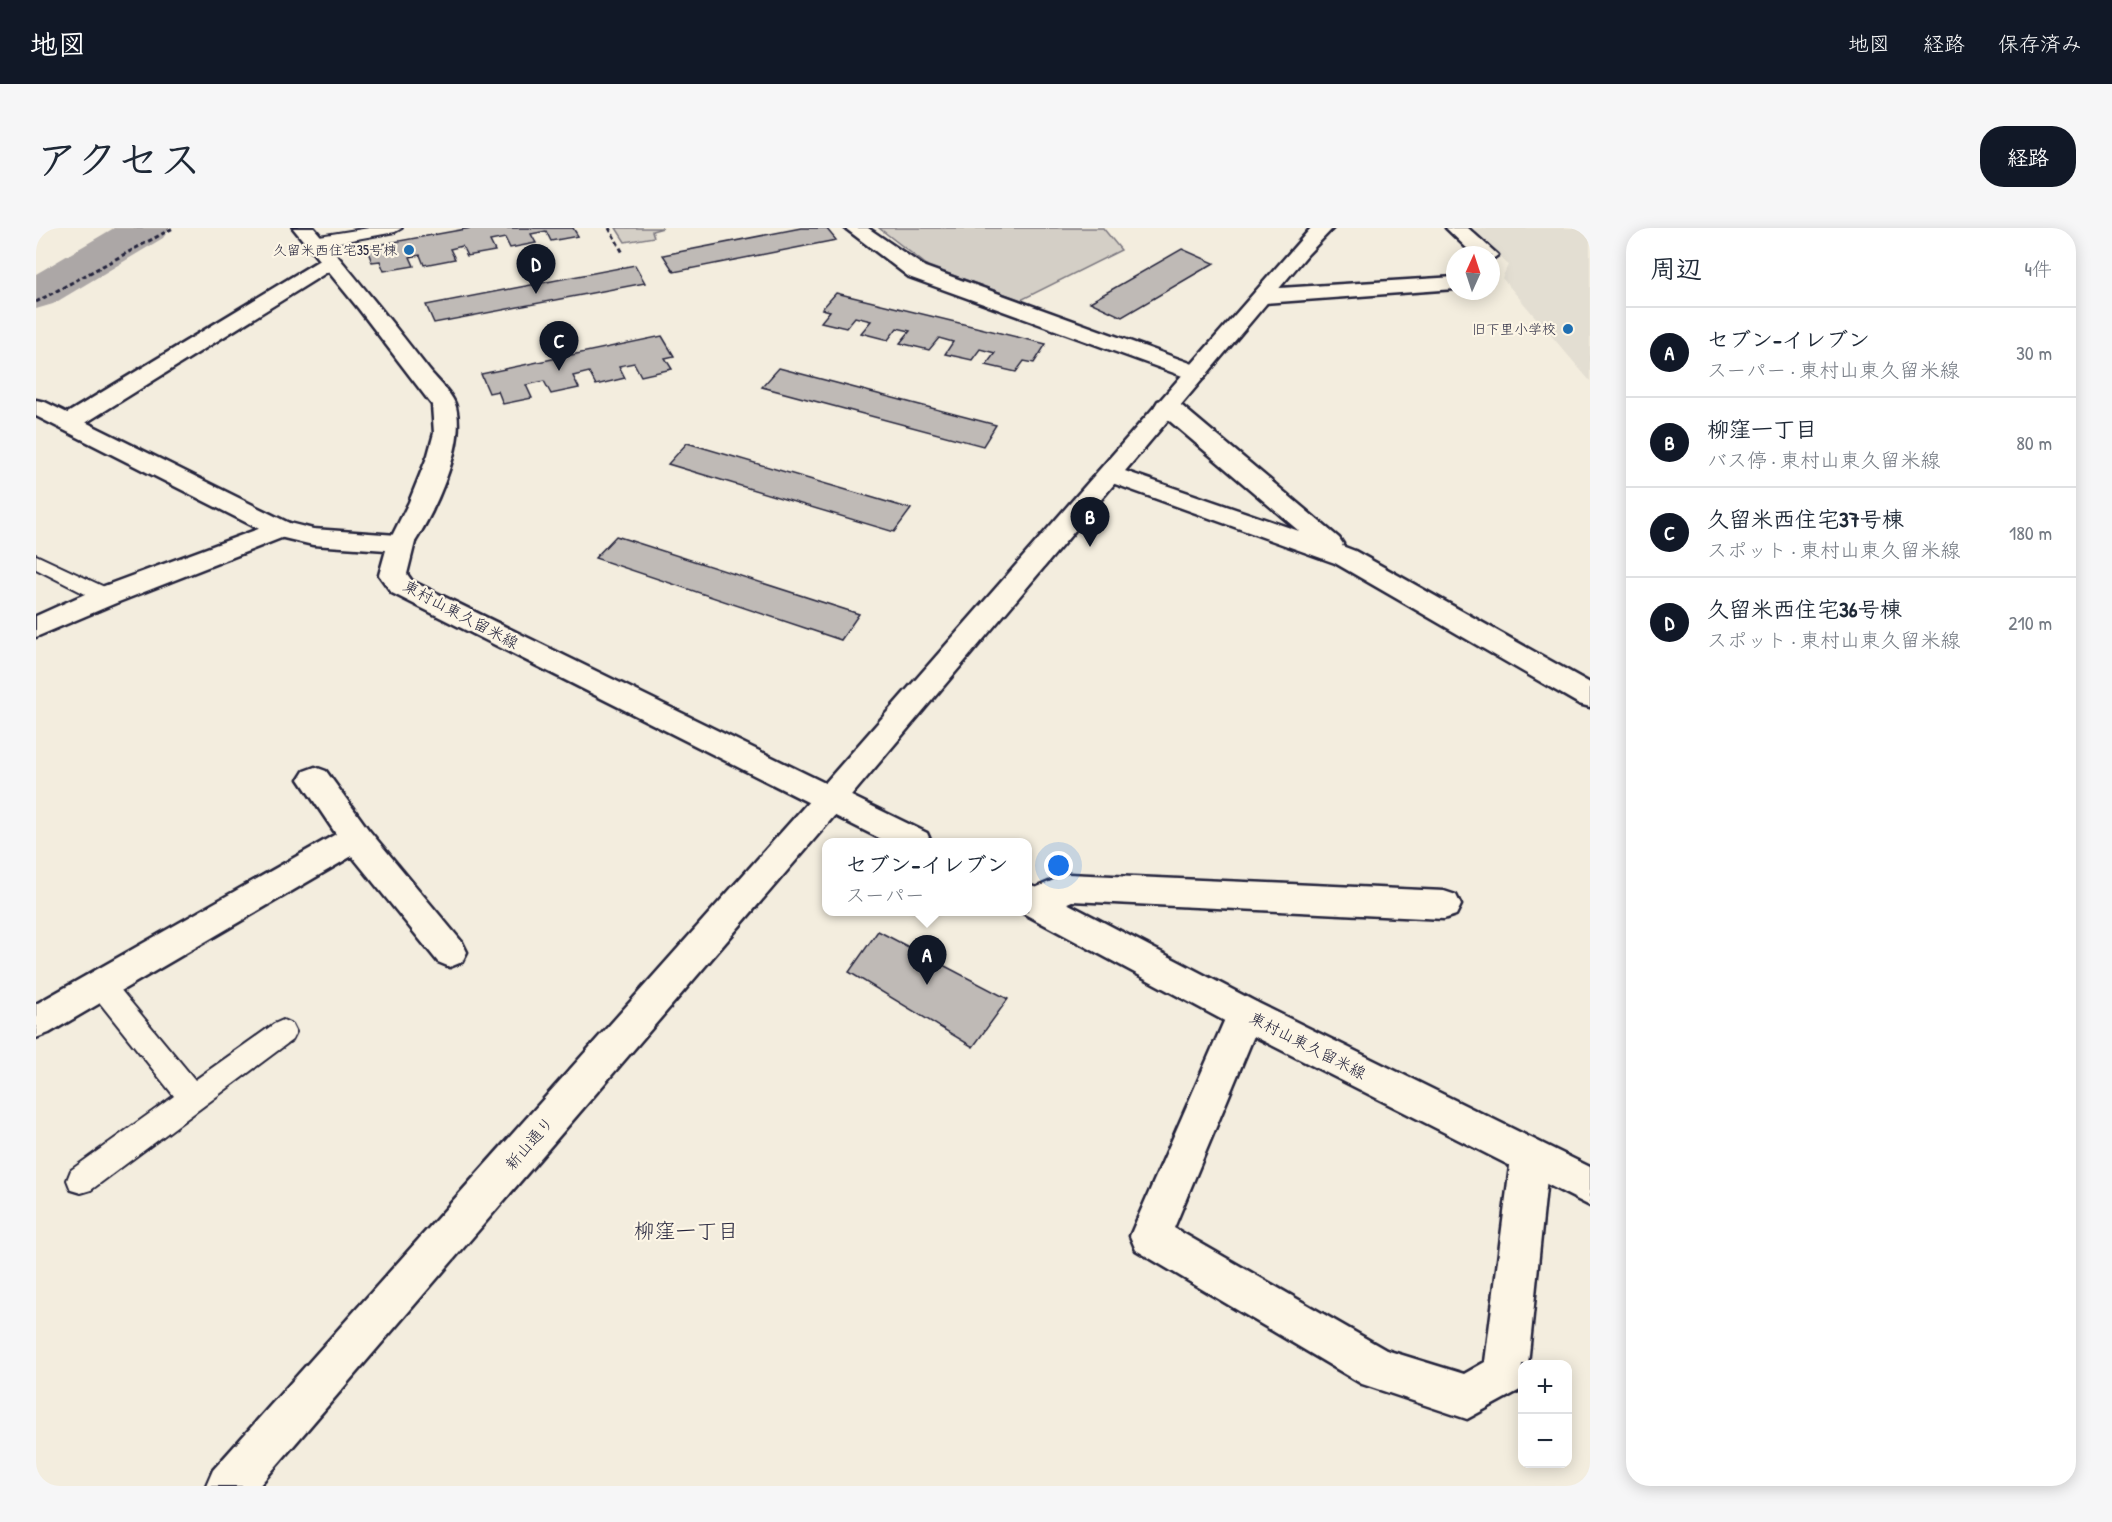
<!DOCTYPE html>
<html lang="ja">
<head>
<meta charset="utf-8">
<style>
  :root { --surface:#fff; --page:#f6f6f7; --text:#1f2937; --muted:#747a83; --line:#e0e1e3; --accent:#111827 }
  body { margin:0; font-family:"Patrick Hand","Klee One",sans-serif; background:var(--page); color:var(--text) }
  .controls { position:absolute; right:18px; bottom:18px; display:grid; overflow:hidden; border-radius:12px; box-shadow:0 3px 15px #0003 }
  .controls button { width:54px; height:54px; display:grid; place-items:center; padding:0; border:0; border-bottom:2px solid var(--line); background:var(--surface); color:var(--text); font:30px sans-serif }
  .compass { position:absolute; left:1410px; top:18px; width:54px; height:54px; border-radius:50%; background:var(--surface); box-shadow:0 3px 15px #0003; rotate:3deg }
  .you { position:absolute; left:1023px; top:638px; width:21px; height:21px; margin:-15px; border:4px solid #fff; border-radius:50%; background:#1a73e8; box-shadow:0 0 0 9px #1a73e833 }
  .badge { display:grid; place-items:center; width:39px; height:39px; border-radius:50%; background:var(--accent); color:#fff; font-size:20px; font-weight:700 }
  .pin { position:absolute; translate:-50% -50px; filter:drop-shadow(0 2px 3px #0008) }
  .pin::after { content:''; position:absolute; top:32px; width:21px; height:18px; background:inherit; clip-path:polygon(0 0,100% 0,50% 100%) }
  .popup { position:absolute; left:786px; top:610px; width:210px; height:78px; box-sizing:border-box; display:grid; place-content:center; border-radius:12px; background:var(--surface); filter:drop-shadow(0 2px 4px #0005); font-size:20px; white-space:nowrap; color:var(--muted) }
  .popup b { font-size:22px; color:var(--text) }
  .popup::after { content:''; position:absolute; left:50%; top:100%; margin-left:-12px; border:12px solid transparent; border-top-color:var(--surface) }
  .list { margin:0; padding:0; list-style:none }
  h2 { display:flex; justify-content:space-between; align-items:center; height:78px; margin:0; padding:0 24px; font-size:26px }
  h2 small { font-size:20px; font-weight:400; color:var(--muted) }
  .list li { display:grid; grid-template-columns:39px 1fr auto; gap:18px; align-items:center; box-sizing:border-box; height:90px; padding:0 24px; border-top:2px solid var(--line) }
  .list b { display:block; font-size:22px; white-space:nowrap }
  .list p { margin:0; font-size:20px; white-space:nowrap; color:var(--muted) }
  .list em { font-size:20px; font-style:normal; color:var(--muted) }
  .map { position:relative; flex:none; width:1554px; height:1258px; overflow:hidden; border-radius:24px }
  header { display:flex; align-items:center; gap:36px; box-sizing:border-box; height:84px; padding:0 30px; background:var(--accent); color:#fff }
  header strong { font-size:28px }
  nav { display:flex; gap:33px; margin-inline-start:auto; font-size:21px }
  .intro { display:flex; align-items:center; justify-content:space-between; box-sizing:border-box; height:144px; padding:0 36px }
  h1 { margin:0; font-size:42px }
  .button { padding:15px 27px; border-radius:24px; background:var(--accent); color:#fff; font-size:21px; font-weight:700 }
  main { display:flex; gap:36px; padding:0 36px }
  aside { flex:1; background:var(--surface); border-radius:24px; box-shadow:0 3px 15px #0003 }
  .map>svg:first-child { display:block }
</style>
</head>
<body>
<header>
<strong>地図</strong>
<nav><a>地図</a><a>経路</a><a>保存済み</a></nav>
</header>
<div class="intro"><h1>アクセス</h1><a class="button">経路</a></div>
<main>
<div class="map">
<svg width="1554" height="1258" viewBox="0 0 1554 1258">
  <rect width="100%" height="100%" fill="#f3edde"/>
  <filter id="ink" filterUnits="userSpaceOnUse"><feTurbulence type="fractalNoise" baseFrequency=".0167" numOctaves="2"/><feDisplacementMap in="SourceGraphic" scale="12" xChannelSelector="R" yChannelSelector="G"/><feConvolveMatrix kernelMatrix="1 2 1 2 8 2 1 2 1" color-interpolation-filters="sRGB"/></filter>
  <g filter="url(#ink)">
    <path fill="#e3ded2" d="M1437 0H1554V153L1466 50 1472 37Z"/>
    <path fill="#d4cfc6" stroke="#7b7880" stroke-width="1.5" d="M580 0H627L616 3 618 9 589 14Z
      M843 0H1067L1085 22 985 72 892 38Z"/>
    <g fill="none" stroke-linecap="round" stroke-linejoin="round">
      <path fill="#aca7a6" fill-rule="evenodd" d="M78 0H134L127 10 17 76 0 81V46Z"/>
    </g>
    <path fill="#bfbab6" stroke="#22223b" stroke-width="1.5" d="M435 0H537L542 8 515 13 510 3 495 6 500 15 474 20 469 10 454 13 459 23 431 28 426 18 414 21 419 31 388 37 384 27 374 29 378 38 348 43 344 33 336 34 330 19Z
      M765 0H790L800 12 638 44 627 27Z
      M1146 21 1178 35 1086 89 1054 74Z
      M599 37 609 55 398 95 390 77Z
      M800 65 1010 116 998 135 988 133 980 144 950 137 959 125 944 121 936 132 909 126 917 114 903 110 893 122 864 115 874 103 861 100 852 112 825 105 835 93 819 89 810 100 785 94 794 83 786 81Z
      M626 108 638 128 629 130 636 141 605 148 598 135 583 138 589 150 560 157 553 144 537 148 543 160 515 166 508 153 490 157 496 170 467 176 462 163 453 165 445 146Z
      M743 140 960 197 947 218 726 159Z
      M651 215 875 281 858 304 632 236Z
      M580 308 823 386 805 412 559 330Z
      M842 703 972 771 937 819 813 744Z"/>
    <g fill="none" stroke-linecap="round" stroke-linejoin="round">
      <defs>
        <path id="service" d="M333 0H366L359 4 277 19 269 14 277 9Z
          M0 327 77 363 80 368 77 373 70 375 63 373 0 341Z
          M65 746 74 749 159 852 238 796 247 792 256 796 260 804 256 812 55 962 45 965 35 962 31 952 35 942 138 868 56 765 52 757 56 749Z"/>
        <path id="minor" d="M809 0H832L889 39 1168 140 1172 145 1168 150 1160 152 1152 150 873 49Z
          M1410 0H1432L1462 27 1455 32V27H1438Z
          M294 28 301 30 305 34 301 38 43 199 34 201 25 199 22 194 25 189 287 30Z
          M1419 49V61L1228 75 1220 73 1217 68 1220 63 1228 61Z
          M1131 171 1140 173 1303 310 1307 316 1306 318 1319 323 1554 455V479L1543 476 1299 335 1065 251 1061 246 1065 241 1074 238 1083 241 1263 303 1122 183 1119 178 1122 173Z
          M244 293 253 295 257 301 253 307 80 375 0 409V388L60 361Z
          M279 539 290 543 332 601 426 714 431 724 426 734 414 739 402 734 316 628 13 805 0 810V776L300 606 263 551 268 543Z
          M1032 646 1408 663 1420 667 1425 677 1420 687 1408 691 1036 673 999 689 987 685 992 684V663Z
          M1209 770 1222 775 1227 786 1138 1000 1350 1122 1428 1146 1449 1134 1475 930 1480 917 1494 912 1508 917 1513 930 1492 1136H1486L1484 1162 1431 1191 1326 1156 1100 1022 1094 1008 1100 994 1196 775Z"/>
        <path id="tertiary" d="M257 0H278C318 47 356 94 393 142 401 152 417 166 420 179 430 219 397 287 375 320L366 323 357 320 353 314 373 274 392 227 398 205 396 177 322 80Z
          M1275 0H1297L1272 26 805 580 223 1258H170L177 1242 783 562Z"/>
        <path id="secondary" d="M0 172 9 174 253 295 277 301 375 308 379 314 371 346 376 353 891 605 895 614H851L356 365 343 347 350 322 277 317 235 307 0 188Z
          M992 657 1004 661 1222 775 1554 939V978L1196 797 985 684H992Z"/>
      </defs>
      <use href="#service" stroke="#22223b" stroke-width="4"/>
      <use href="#minor" stroke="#22223b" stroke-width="5"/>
      <use href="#tertiary" stroke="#22223b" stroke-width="5"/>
      <use href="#secondary" stroke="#22223b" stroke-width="5"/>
      <path stroke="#22223b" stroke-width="3" stroke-dasharray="4.5 3" stroke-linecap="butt" d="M573 0 587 25
        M0 74 137 0"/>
      <use href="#service" fill="#fcf5e5" fill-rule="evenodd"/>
      <use href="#minor" fill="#fcf5e5" fill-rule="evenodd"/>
      <use href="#tertiary" fill="#fcf5e5" fill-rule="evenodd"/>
      <use href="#secondary" fill="#fcf5e5" fill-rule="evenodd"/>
    </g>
  </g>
  <g fill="#1f6fb2" stroke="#fcf5e5" stroke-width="2">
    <circle cx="373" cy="22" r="6"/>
    <circle cx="1532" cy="101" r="6"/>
  </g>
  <g text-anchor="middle" stroke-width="4.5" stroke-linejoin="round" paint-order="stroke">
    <g font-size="14" fill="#22223b" stroke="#fcf5e5" text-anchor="end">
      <text x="361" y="27">久留米西住宅35号棟</text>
      <text x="1520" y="106">旧下里小学校</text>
    </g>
    <g font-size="16" fill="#22223b" stroke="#fcf5e5">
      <text transform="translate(425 386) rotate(28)" y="6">東村山東久留米線</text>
      <text transform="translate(1272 817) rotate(27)" y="6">東村山東久留米線</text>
      <text transform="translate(493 915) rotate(-49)" y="6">新山通り</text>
    </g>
    <g font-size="21" fill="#22223b" stroke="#fcf5e5">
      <text x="650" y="1010">柳窪一丁目</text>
    </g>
  </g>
</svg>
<div class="controls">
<button>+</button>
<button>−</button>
</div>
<svg class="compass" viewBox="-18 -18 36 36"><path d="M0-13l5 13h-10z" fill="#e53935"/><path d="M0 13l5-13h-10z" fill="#747a83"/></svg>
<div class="you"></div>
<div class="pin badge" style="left:891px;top:757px">A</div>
<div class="popup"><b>セブン-イレブン</b>スーパー</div>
<div class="pin badge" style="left:1054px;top:319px">B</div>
<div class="pin badge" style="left:523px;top:143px">C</div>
<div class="pin badge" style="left:500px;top:66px">D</div>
</div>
<aside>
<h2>周辺<small>4件</small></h2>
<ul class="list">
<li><span class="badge">A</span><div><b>セブン-イレブン</b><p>スーパー · 東村山東久留米線</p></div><em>30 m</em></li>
<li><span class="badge">B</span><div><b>柳窪一丁目</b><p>バス停 · 東村山東久留米線</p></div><em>80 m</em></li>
<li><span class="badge">C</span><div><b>久留米西住宅37号棟</b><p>スポット · 東村山東久留米線</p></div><em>180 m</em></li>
<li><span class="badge">D</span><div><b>久留米西住宅36号棟</b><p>スポット · 東村山東久留米線</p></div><em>210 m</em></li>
</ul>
</aside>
</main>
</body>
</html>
